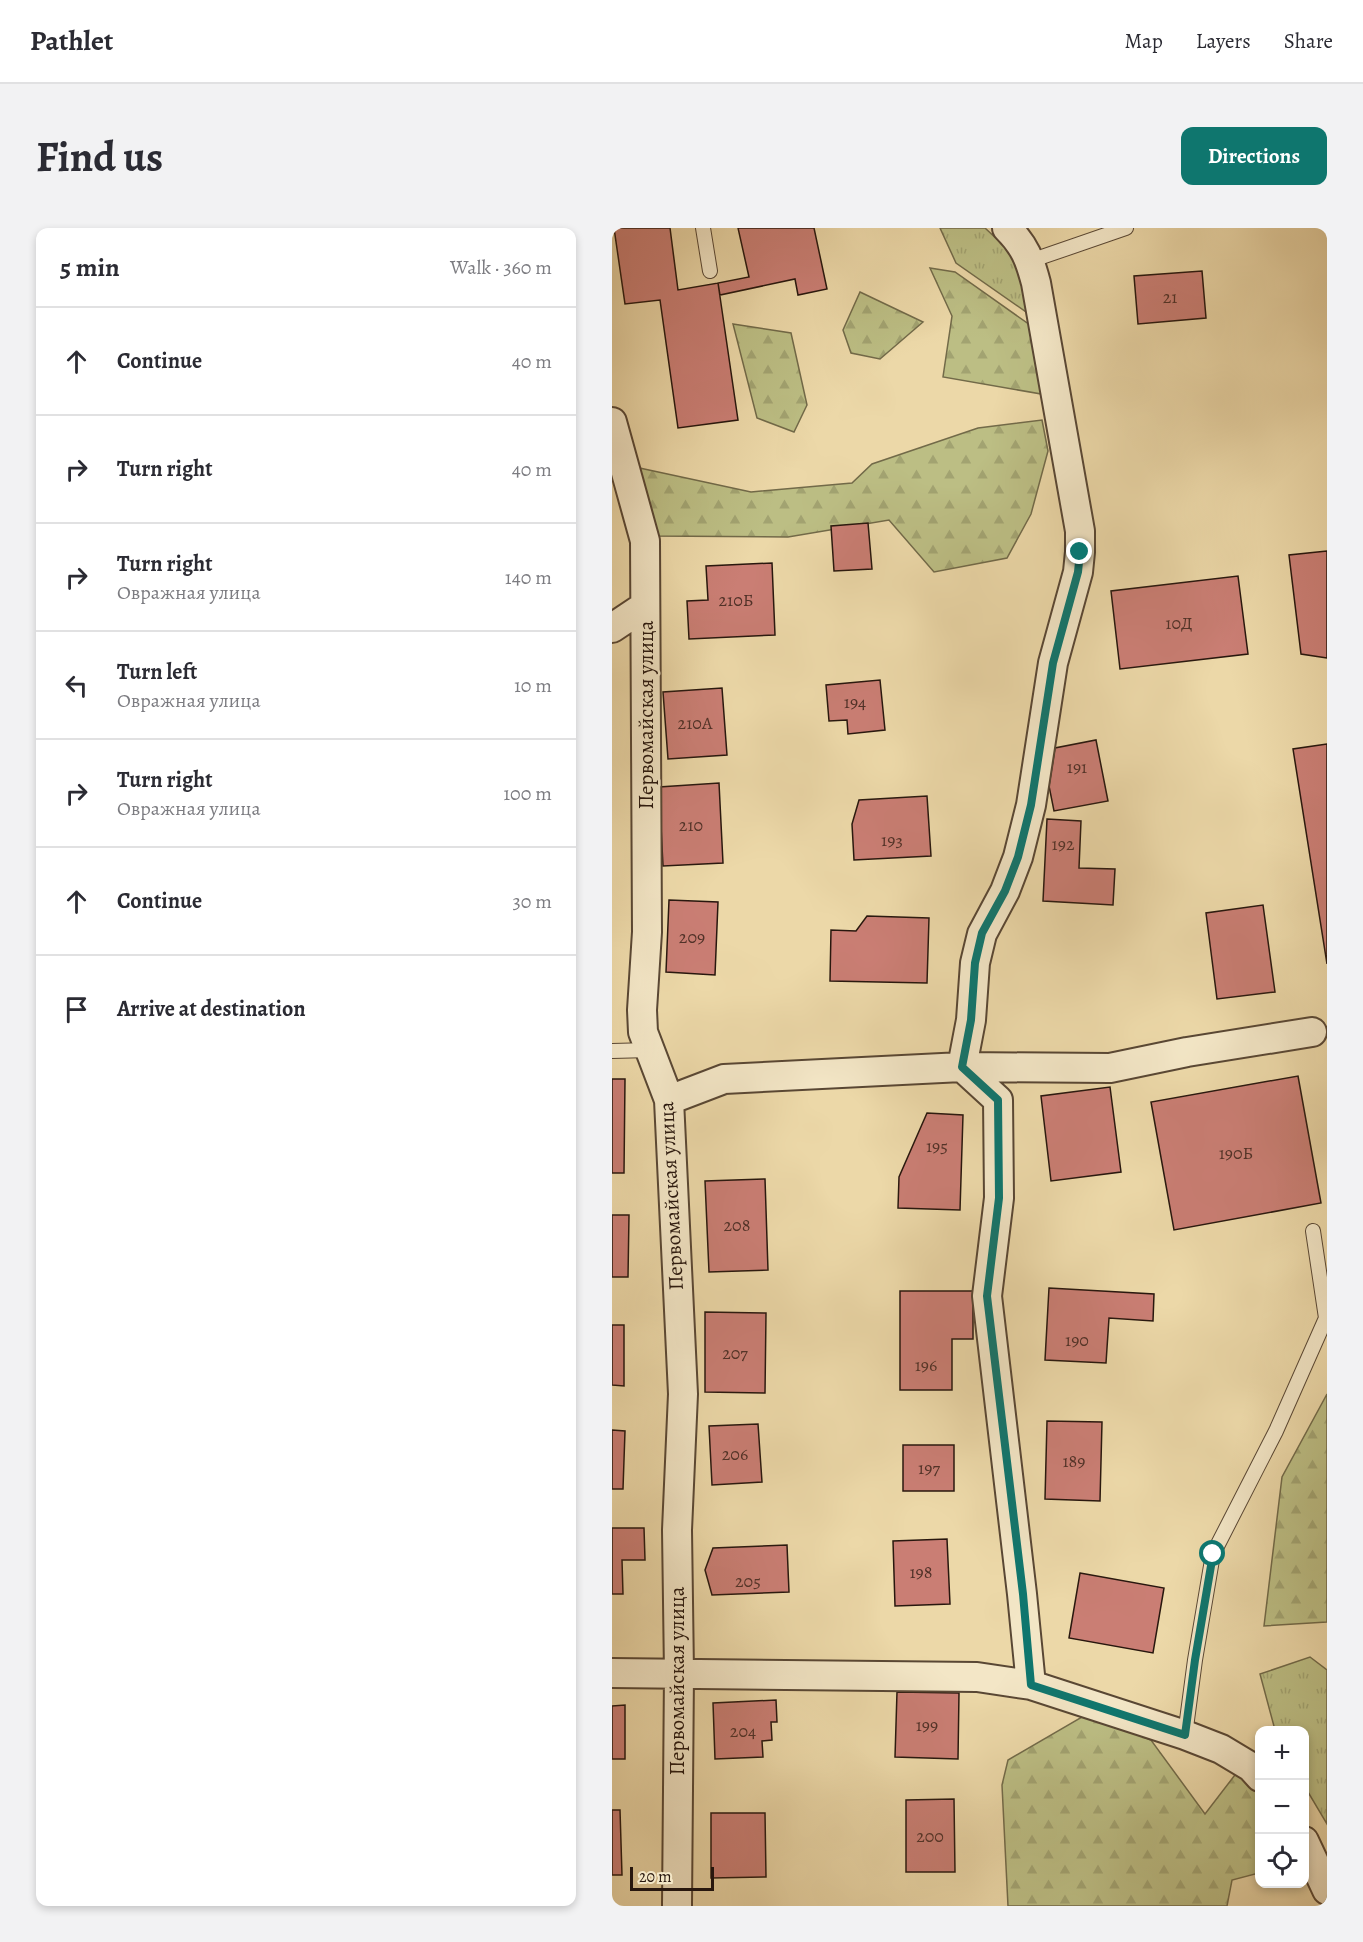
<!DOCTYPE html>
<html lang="en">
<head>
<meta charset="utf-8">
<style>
  :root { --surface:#fff; --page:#f2f2f3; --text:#2b2b33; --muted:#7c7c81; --line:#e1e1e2; --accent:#0f766e }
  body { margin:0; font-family:Alegreya,serif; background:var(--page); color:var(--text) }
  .controls { position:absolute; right:18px; bottom:18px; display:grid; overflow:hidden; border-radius:12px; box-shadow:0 3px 9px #0003 }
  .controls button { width:54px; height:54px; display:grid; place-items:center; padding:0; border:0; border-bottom:2px solid var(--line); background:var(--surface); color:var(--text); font:30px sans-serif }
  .scale { position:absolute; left:18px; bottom:15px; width:84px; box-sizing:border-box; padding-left:6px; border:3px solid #28170e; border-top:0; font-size:16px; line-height:21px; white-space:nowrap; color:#28170e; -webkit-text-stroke:4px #f3e6c6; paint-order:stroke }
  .stop { position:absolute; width:18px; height:18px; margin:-14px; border:4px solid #0f766e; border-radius:50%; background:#fff }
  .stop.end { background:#0f766e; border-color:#fff; box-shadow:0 2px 6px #0008 }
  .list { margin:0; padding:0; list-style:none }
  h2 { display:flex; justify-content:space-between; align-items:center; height:78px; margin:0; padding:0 24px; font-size:26px }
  h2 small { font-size:20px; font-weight:400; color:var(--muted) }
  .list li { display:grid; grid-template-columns:39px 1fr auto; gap:18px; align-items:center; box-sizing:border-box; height:108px; padding:0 24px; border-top:2px solid var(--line) }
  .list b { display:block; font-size:22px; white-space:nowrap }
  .list p { margin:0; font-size:20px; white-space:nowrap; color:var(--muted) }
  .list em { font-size:20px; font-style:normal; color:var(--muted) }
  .icon { flex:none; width:33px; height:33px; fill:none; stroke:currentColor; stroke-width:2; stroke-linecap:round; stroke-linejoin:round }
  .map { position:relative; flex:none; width:715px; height:1678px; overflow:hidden; border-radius:12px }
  header { display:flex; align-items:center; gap:36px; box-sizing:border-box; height:84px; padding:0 30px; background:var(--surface); border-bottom:2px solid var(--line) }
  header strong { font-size:28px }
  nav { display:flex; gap:33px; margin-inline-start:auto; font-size:21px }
  .intro { display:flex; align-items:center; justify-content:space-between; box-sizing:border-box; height:144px; padding:0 36px }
  h1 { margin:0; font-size:42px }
  .button { padding:15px 27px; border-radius:12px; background:var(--accent); color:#fff; font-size:21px; font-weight:700 }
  main { display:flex; gap:36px; padding:0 36px }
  aside { flex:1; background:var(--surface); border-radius:12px; box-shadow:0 3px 9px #0003 }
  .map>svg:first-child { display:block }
</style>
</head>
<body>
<header>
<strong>Pathlet</strong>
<nav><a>Map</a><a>Layers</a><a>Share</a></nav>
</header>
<div class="intro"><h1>Find us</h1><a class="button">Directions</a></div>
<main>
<aside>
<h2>5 min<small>Walk · 360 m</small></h2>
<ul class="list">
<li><svg class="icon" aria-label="ahead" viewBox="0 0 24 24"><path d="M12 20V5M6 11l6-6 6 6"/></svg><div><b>Continue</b></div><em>40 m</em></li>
<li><svg class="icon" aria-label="right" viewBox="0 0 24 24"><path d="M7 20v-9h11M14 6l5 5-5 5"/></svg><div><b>Turn right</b></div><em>40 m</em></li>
<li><svg class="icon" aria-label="right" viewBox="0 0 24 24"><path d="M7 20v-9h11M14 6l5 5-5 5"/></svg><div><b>Turn right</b><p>Овражная улица</p></div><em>140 m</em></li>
<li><svg class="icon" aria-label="left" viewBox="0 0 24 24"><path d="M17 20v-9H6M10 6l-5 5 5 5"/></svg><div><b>Turn left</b><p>Овражная улица</p></div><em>10 m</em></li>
<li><svg class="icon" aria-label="right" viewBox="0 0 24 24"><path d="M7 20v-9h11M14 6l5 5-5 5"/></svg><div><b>Turn right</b><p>Овражная улица</p></div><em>100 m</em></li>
<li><svg class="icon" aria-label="ahead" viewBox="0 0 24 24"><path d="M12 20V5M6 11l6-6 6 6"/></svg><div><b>Continue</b></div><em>30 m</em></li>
<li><svg class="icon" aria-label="arrive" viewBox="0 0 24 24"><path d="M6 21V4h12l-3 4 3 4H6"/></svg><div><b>Arrive at destination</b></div></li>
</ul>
</aside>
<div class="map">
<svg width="715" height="1678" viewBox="0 0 715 1678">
  <defs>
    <pattern id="grass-tufts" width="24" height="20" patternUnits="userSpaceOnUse" patternTransform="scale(1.5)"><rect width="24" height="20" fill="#bcbe84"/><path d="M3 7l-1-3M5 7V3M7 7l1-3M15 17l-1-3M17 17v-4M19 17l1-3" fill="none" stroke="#a2a371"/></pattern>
    <pattern id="forest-firs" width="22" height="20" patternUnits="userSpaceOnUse" patternTransform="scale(1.5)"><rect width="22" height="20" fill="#bcbe84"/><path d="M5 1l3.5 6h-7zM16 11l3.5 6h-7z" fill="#a2a371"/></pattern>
  </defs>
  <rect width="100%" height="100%" fill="#ecd8a8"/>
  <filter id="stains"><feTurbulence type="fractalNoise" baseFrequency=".00333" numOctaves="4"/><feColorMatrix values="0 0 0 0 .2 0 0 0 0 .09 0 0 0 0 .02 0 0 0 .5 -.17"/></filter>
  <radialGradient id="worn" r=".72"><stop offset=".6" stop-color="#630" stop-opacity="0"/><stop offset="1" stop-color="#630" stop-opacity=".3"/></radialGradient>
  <path fill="url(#grass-tufts)" stroke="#726a49" stroke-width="1.5" d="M328 0H373L404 29 417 86 344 35Z
    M698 1429 715 1442V1596L693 1559 692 1502H663L648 1446Z"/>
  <path fill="url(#forest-firs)" stroke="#726a49" stroke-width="1.5" d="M318 40 343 44 418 97 435 167 331 149 340 88Z
    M248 64 311 94 268 131 239 125 231 102Z
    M121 96 179 105 195 177 182 204 145 190Z
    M430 192 436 223 419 286 395 330 322 344 277 292 176 309 41 308 23 239 139 264 240 255 260 236 366 200Z
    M715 1166V1394L652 1398 670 1249Z
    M475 1486 539 1512 593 1586 626 1543 647 1565V1645L620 1652 615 1678H396L390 1557 396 1532Z"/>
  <path fill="#ca7e74" stroke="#28170e" stroke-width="1.5" d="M2 0H58L66 62 106 55 126 192 66 200 48 72 13 76Z
    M126 0H202L215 61 186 67 183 51 108 67 106 55 137 49Z
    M590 43 594 90 526 96 522 48Z
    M256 295 260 341 222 343 219 298Z
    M715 323V430L689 426 677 327Z
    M160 335 163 407 77 411 75 373 96 372 94 338Z
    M626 348 636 426 508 441 499 363Z
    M268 452 273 502 236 506 235 492 217 493 214 457Z
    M110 460 115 527 56 531 51 464Z
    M484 512 496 573 442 583 437 558 443 520Z
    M715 516V736L681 521Z
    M107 555 111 635 51 638 47 559Z
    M315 568 319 628 242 632 240 596 247 572Z
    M435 591 469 593 467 640 503 641 501 677 431 673Z
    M57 672 106 674 103 747 54 744Z
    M651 677 663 764 605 771 594 685Z
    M255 688 317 690 315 755 218 753 219 702 244 703Z
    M686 848 709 975 562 1002 539 874Z
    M0 851H13L12 945H0Z
    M498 859 509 944 439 953 429 868Z
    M315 885 351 887 348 982 286 980 287 949Z
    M153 951 156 1042 97 1044 93 953Z
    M0 987H17L16 1049H0Z
    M437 1060 542 1066 541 1093 497 1090 494 1135 433 1132Z
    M288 1063H361V1111H340V1162H288Z
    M93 1084 154 1085 153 1165 93 1164Z
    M0 1097H12V1158L0 1157Z
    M435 1193 490 1194 488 1273 433 1271Z
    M146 1196 150 1254 100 1257 97 1198Z
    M0 1202 13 1203 11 1261H0Z
    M291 1217H342V1263H291Z
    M0 1300H32L33 1332H10L11 1366H0Z
    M335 1311 338 1376 283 1378 281 1313Z
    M175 1317 177 1364 100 1367 93 1342 101 1320Z
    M468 1345 552 1360 541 1425 457 1410Z
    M285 1464 347 1465 346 1531 283 1529Z
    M164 1472 165 1494H159L160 1512 150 1513 151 1529 103 1531 101 1475Z
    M13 1477V1531H0V1478Z
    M342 1571 343 1644H294V1572Z
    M0 1582H8L10 1647H0Z
    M99 1585H153L154 1649 99 1650Z"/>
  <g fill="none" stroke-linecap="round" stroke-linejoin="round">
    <defs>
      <path id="lane" d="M91 0 98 43
        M418 33 514 0
        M0 823 38 822
        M573 1507 583 1432 601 1326 664 1203 714 1090 701 1003"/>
      <path id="street" d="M395 0C413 18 418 32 424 55L468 303V324L466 344 441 435 419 577 406 629 393 663 370 706 363 735 359 792 350 839 386 872 387 970 375 1068 410 1366 419 1457
        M0 194 33 313 35 704 30 782 31 804 57 872 71 1166 65 1302 67 1445 65 1678
        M0 400 33 378
        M57 872 112 851 350 839 498 840 575 824 700 804
        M0 1445 365 1449 419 1457 573 1507 609 1521 639 1539 648 1549
        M692 1613 715 1662"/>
    </defs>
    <use href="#lane" stroke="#594734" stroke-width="16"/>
    <use href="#street" stroke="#594734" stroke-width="32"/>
    <use href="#lane" stroke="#f3e6c6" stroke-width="14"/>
    <use href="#street" stroke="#f3e6c6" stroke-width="28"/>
  </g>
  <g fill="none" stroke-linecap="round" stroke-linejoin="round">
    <path stroke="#0f766e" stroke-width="8" d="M468 324 466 344 441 435 419 577 406 629 393 663 370 705 363 735 359 792 350 839 386 872 387 970 375 1068 411 1366 419 1457 573 1507 583 1432 601 1326"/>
  </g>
  <g text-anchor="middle" stroke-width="5" stroke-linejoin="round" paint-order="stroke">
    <g font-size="18" fill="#503128">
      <text x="558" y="75">21</text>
      <text x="124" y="378">210Б</text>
      <text x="567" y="401">10Д</text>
      <text x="243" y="480">194</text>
      <text x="83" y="501">210А</text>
      <text x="465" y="545">191</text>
      <text x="79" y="603">210</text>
      <text x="280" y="618">193</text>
      <text x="451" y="622">192</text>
      <text x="80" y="715">209</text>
      <text x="325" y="924">195</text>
      <text x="624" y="931">190Б</text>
      <text x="125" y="1003">208</text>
      <text x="465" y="1118">190</text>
      <text x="123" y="1131">207</text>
      <text x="314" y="1143">196</text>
      <text x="123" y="1232">206</text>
      <text x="462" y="1239">189</text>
      <text x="317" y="1246">197</text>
      <text x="309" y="1350">198</text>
      <text x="136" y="1359">205</text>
      <text x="315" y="1503">199</text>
      <text x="131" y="1509">204</text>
      <text x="318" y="1614">200</text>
    </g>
    <g font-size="21" fill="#28170e" stroke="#f3e6c6">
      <text transform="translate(34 487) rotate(-90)" y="7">Первомайская улица</text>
      <text transform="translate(59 968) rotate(-93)" y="7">Первомайская улица</text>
      <text transform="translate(65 1453) rotate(-90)" y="7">Первомайская улица</text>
    </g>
  </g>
  <rect width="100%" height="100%" filter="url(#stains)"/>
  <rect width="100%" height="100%" fill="url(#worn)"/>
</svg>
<div class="controls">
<button>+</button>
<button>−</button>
<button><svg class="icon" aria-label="locate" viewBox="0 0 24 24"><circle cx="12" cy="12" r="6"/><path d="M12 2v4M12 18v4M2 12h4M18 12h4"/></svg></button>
</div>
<div class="scale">20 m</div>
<div class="stop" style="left:601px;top:1326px"></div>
<div class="stop end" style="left:468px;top:324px"></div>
</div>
</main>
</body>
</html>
